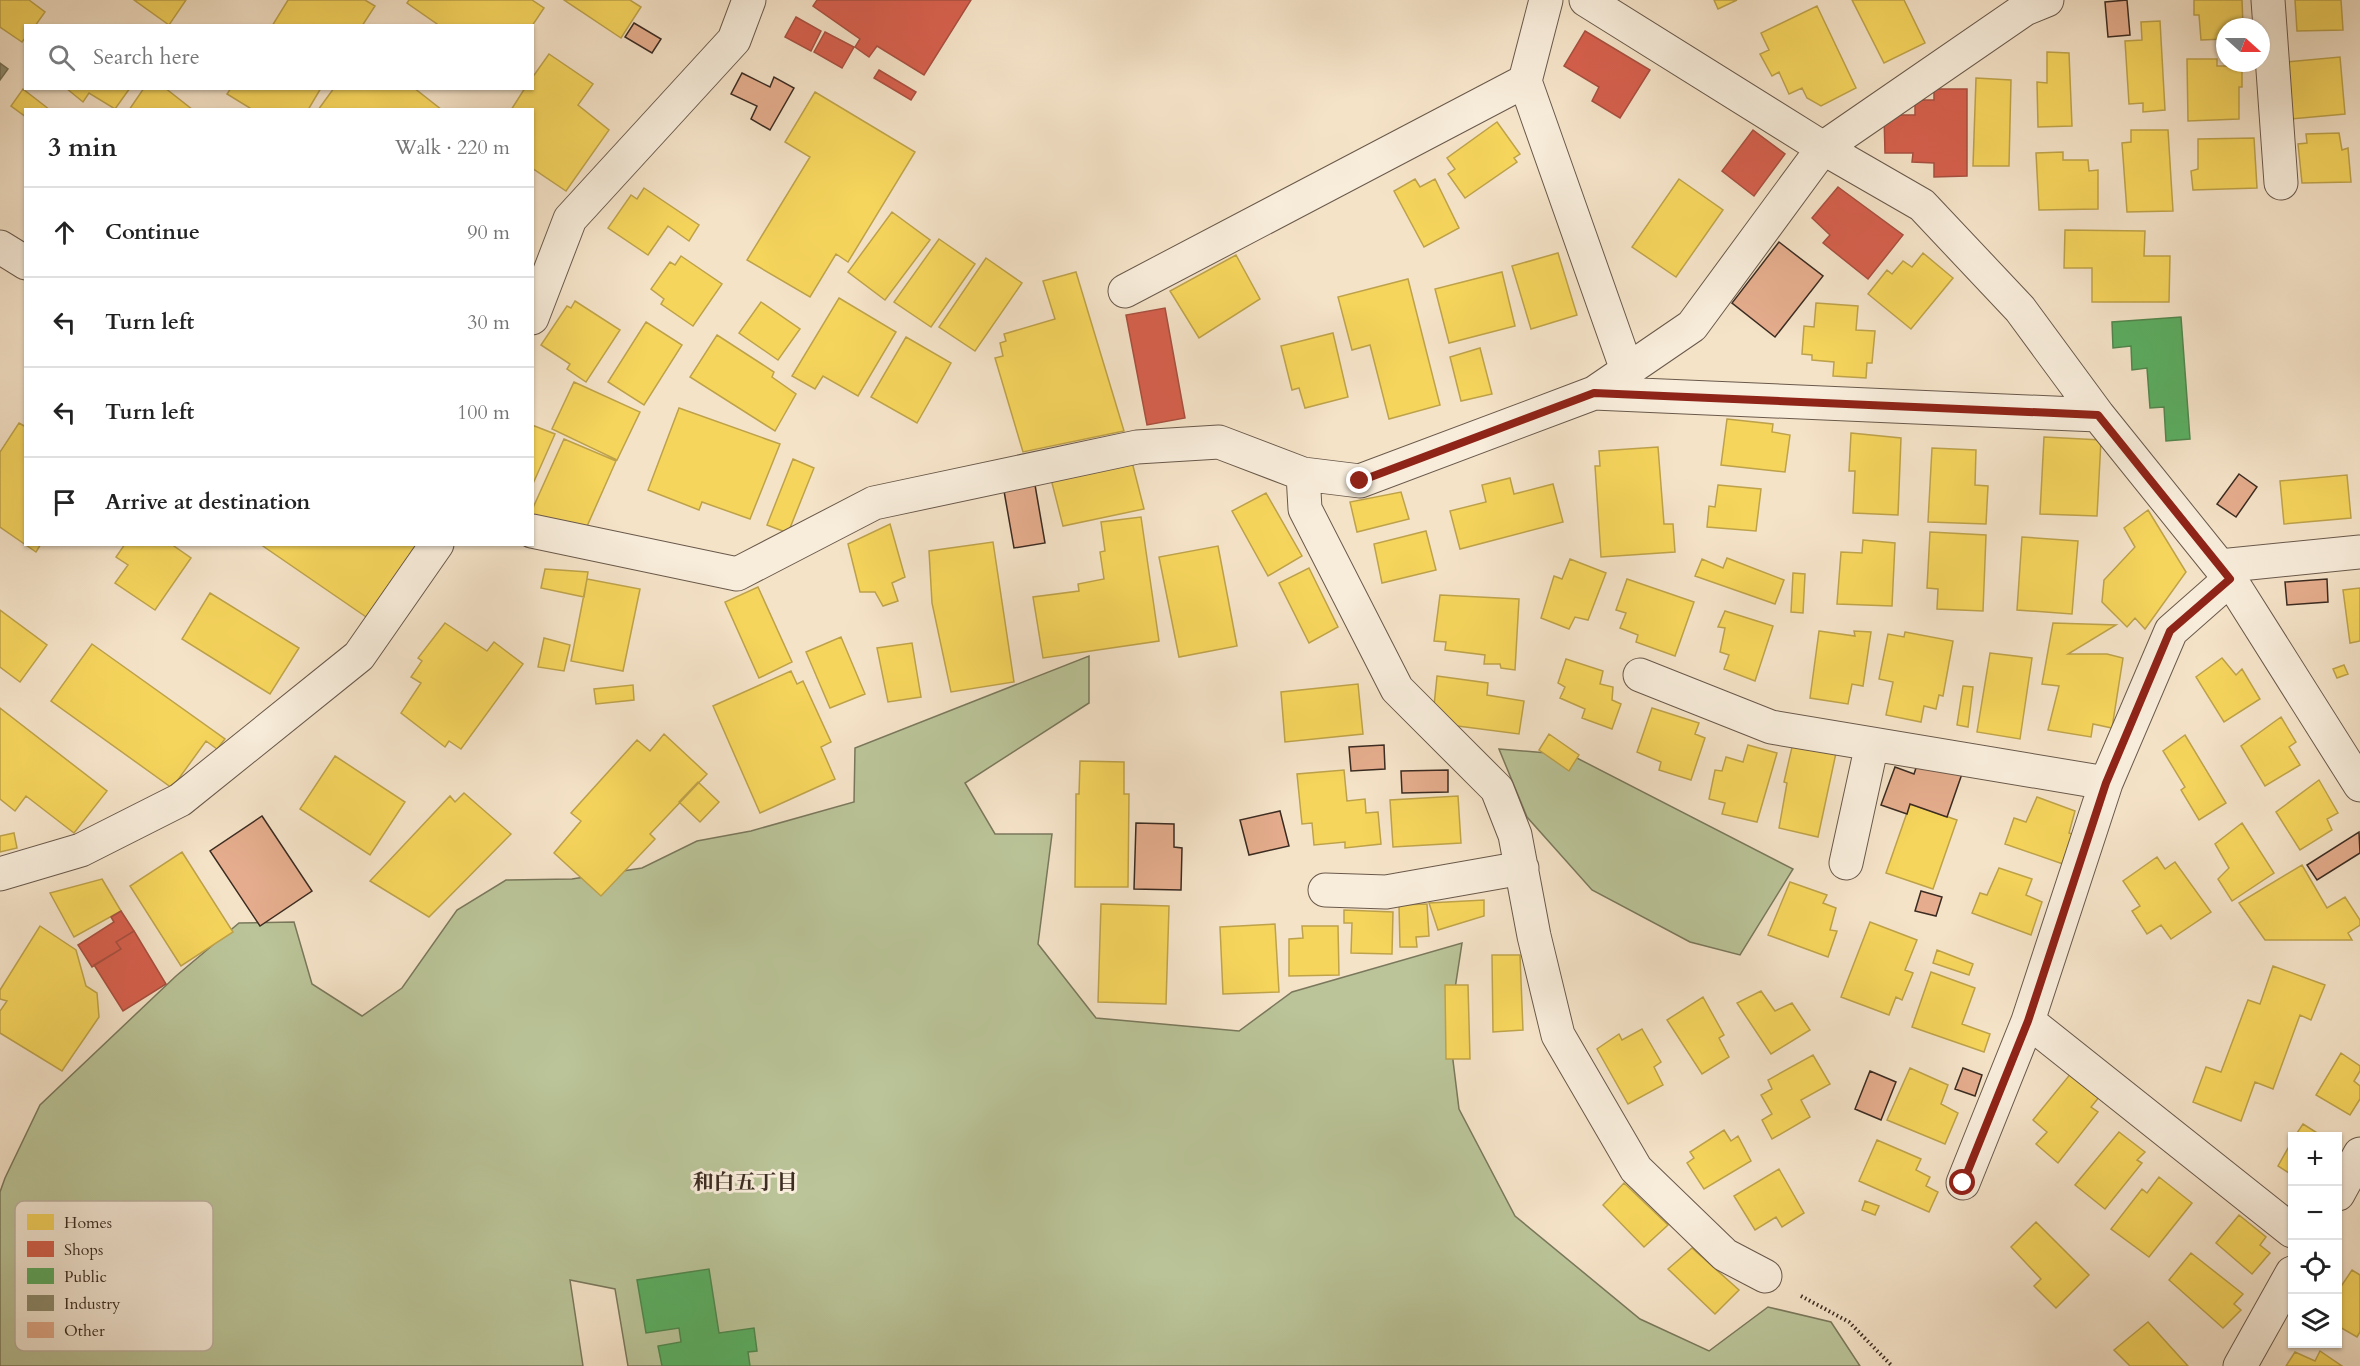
<!DOCTYPE html>
<html lang="en">
<head>
<meta charset="utf-8">
<style>
  :root { --surface:#fff; --page:#f6f6f6; --text:#222; --muted:#767676; --line:#e0e0e0 }
  body { margin:0; font-family:Cardo,"Noto Serif JP",serif; background:var(--page); color:var(--text) }
  .controls { position:absolute; right:18px; bottom:18px; display:grid; overflow:hidden; border-radius:0px; box-shadow:0 2px 4px #0004 }
  .controls button { width:54px; height:54px; display:grid; place-items:center; padding:0; border:0; border-bottom:2px solid var(--line); background:var(--surface); color:var(--text); font:30px sans-serif }
  .compass { position:absolute; left:2216px; top:18px; width:54px; height:54px; border-radius:50%; background:var(--surface); box-shadow:0 2px 4px #0004; rotate:111deg }
  .stop { position:absolute; width:18px; height:18px; margin:-14px; border:4px solid #8f2418; border-radius:50%; background:#fff }
  .stop.end { background:#8f2418; border-color:#fff; box-shadow:0 2px 6px #0008 }
  .list { margin:0; padding:0; list-style:none }
  h2 { display:flex; justify-content:space-between; align-items:center; height:78px; margin:0; padding:0 24px; font-size:26px }
  h2 small { font-size:20px; font-weight:400; color:var(--muted) }
  .list li { display:grid; grid-template-columns:39px 1fr auto; gap:18px; align-items:center; box-sizing:border-box; height:90px; padding:0 24px; border-top:2px solid var(--line) }
  .list b { display:block; font-size:22px; white-space:nowrap }
  .list em { font-size:20px; font-style:normal; color:var(--muted) }
  .icon { flex:none; width:33px; height:33px; fill:none; stroke:currentColor; stroke-width:2; stroke-linecap:round; stroke-linejoin:round }
  .map { position:relative; flex:none; width:2360px; height:1366px; overflow:hidden }
  .search { position:absolute; background:var(--surface); box-shadow:0 2px 4px #0004; left:24px; top:24px; width:510px; height:66px; display:flex; align-items:center; gap:15px; box-sizing:border-box; padding:0 21px; border-radius:0px; color:var(--muted); font-size:22px }
  .panel { position:absolute; background:var(--surface); box-shadow:0 2px 4px #0004; left:24px; top:108px; width:510px; height:438px; border-radius:0px }
  .map>svg:first-child { display:block }
</style>
</head>
<body>
<div class="map">
<svg width="2360" height="1366" viewBox="0 0 2360 1366">
  <rect width="100%" height="100%" fill="#f5e3c8"/>
  <filter id="stains"><feTurbulence type="fractalNoise" baseFrequency=".00333" numOctaves="4"/><feColorMatrix values="0 0 0 0 .2 0 0 0 0 .09 0 0 0 0 .02 0 0 0 .5 -.17"/></filter>
  <radialGradient id="worn" r=".72"><stop offset=".6" stop-color="#630" stop-opacity="0"/><stop offset="1" stop-color="#630" stop-opacity=".3"/></radialGradient>
  <path fill="#bac498" stroke="#7a785c" stroke-width="1.5" d="M1089 656V703L965 783 995 834H1052L1038 944 1096 1018 1239 1031 1292 992 1462 943 1449 1028 1459 1109 1515 1216 1640 1319 1709 1351 1768 1307 1831 1322 1860 1366H628L615 1289 570 1280 583 1366H0V1192L5 1178 40 1105 176 976 239 923 294 922 312 984 362 1016 402 988 457 910 506 880 572 879 642 868 697 841 751 831 854 802 855 748Z
    M1499 749 1571 755 1793 869 1740 955 1690 942 1592 890 1527 817Z"/>
  <path fill="#f6d55c" stroke="#bea24a" stroke-width="1.5" d="M0 0H29L45 12 35 26H26V37L22 42 0 27Z
    M134 0H186L169 25Z
    M288 0H365L375 6 362 26H272Z
    M409 0H532L544 8 532 26H440L407 3Z
    M564 0H630L641 7 621 38Z
    M1714 0H1737L1718 9Z
    M1852 0H1904L1925 43 1884 63Z
    M2194 0H2242L2243 27H2225V39L2201 40 2199 15H2194Z
    M2295 0H2341L2343 30 2297 31Z
    M1817 6 1856 88 1821 106 1807 98 1802 88 1789 94 1779 72 1772 76 1760 54 1769 50 1761 33Z
    M2160 21 2165 110 2143 112V103L2129 104 2125 41 2142 40 2141 22Z
    M2047 52 2069 53 2072 126 2038 127 2037 82 2047 83Z
    M549 54 593 84 578 105 609 130 566 191 532 168V110H511L525 88H532V78Z
    M2340 57 2345 114 2291 119 2286 62Z
    M2187 59H2217V66H2242V87H2239V119L2188 121Z
    M1976 78 2011 80 2009 166H1973Z
    M66 88H130L115 109 89 93 83 102Z
    M144 88H165L193 110H129Z
    M231 88H321L308 110H253L227 94Z
    M334 88H414L442 110H318Z
    M23 89 50 110H26V117L11 106Z
    M815 92 915 152 848 262 836 254 810 297 747 260 810 157 785 142Z
    M1497 122 1520 154 1514 158 1517 162 1465 198 1448 174 1455 169 1447 158Z
    M2131 130H2168L2173 211 2127 212 2122 143 2131 142Z
    M2339 133 2342 150 2348 148 2351 182 2302 183 2298 144 2307 143 2306 134Z
    M2254 138 2257 188 2193 190 2191 171 2198 169V139Z
    M2063 152V160H2088L2089 171 2098 170V209L2039 210 2036 153Z
    M1415 179 1420 187 1435 179 1459 228 1424 247 1394 191Z
    M1679 179 1723 210 1676 277 1632 247Z
    M644 188 699 225 689 241 668 226 648 255 608 228 631 195 637 199Z
    M892 212 930 240 885 300 848 272Z
    M2065 230 2145 231 2144 256H2170L2169 302H2092V268H2064Z
    M939 239 975 264 931 327 894 302Z
    M1558 253 1577 315 1531 329 1512 266Z
    M1923 253 1953 278 1911 329 1868 294 1887 270 1892 274 1903 261 1912 267Z
    M1236 255 1260 299 1199 338 1170 291Z
    M681 256 722 284 693 326 661 304 664 299 651 289 670 262 675 265Z
    M986 258 1022 283 975 351 939 327Z
    M1076 272 1124 431 1023 452 995 358 1003 356 1000 343 1006 341 1004 334 1055 319 1043 281Z
    M1502 272 1515 326 1449 343 1435 289Z
    M1408 279 1440 405 1389 419 1370 345 1352 350 1338 297Z
    M839 298 896 332 858 396 823 376 815 389 792 376Z
    M575 301 620 330 586 382 567 369 570 364 541 345 567 306 571 308Z
    M761 302 800 329 778 360 739 333Z
    M1816 303 1858 306 1856 330 1875 331 1872 363H1867L1866 378 1833 376 1834 362 1812 360V355L1802 354 1804 326 1814 327Z
    M646 322 682 345 644 405 608 382Z
    M1333 333 1348 397 1305 408 1299 388 1292 390 1281 346Z
    M717 335 774 372 772 377 796 394 775 431 690 377Z
    M906 337 951 363 917 423 871 397Z
    M1480 348 1492 394 1461 401 1450 357Z
    M574 382 640 412 617 460 552 429Z
    M679 408 780 444 750 519 702 502 699 510 648 490Z
    M1727 419 1773 424 1772 432 1790 435 1785 472 1721 465Z
    M19 423 26 427V544H41L36 552 0 527V452Z
    M532 425 555 434 532 486Z
    M1851 433 1901 438 1898 515 1853 513 1855 471H1849Z
    M2044 437 2101 440 2097 516 2040 514Z
    M564 439 616 461 584 533 532 515V510Z
    M1658 447 1664 524H1673L1675 552 1601 557 1595 466H1600L1599 451Z
    M1932 448 1976 450 1975 485 1988 486 1986 524 1928 522Z
    M1131 458 1144 509 1063 526 1051 479Z
    M793 459 814 468 788 533 767 525Z
    M2347 475 2351 518 2284 524 2280 481Z
    M1510 478 1514 494 1553 484 1563 522 1460 549 1450 511 1486 502 1482 485Z
    M1718 485 1761 489 1756 531 1707 527 1709 506 1715 507Z
    M1401 492 1409 519 1357 532 1350 502Z
    M1266 493 1302 556 1268 576 1232 511Z
    M2148 510 2186 572 2145 629 2135 618 2127 627 2102 602 2104 580 2135 547 2124 528Z
    M1141 517 1159 641 1043 658 1033 597 1079 591 1078 584 1104 579 1100 552 1105 551 1101 522Z
    M890 524 905 577 892 583 898 601 883 606 875 592H860L848 544Z
    M1426 531 1436 570 1382 583 1374 544Z
    M1930 532 1986 535 1983 611 1937 609 1938 589 1927 588Z
    M2022 537 2078 541 2072 614 2017 610Z
    M1863 540 1895 543 1892 606 1837 604 1841 552 1862 553Z
    M993 542 1014 682 951 692 932 603 929 551Z
    M125 544H171L191 558 155 610 115 583 128 565 116 557Z
    M260 544H419L372 621Z
    M1218 546 1237 646 1179 657 1159 557Z
    M1727 558 1784 580 1775 604 1695 576 1702 559 1723 568Z
    M1570 559 1606 573 1588 620 1575 617 1569 629 1541 618 1554 576 1562 579Z
    M1309 568 1338 627 1309 643 1279 583Z
    M545 569 588 572 584 597 541 588Z
    M1793 573 1805 574 1803 613 1791 612Z
    M587 579 640 589 623 671 571 661Z
    M1627 579 1694 602 1675 656 1636 642 1638 635 1620 628 1626 613 1616 610Z
    M758 587 792 662 759 678 725 602Z
    M2360 588V641L2350 643 2343 590Z
    M210 593 299 648 270 694 182 639Z
    M1440 595 1519 599 1515 670 1501 668 1500 664H1484L1485 655 1445 650 1446 642 1434 641Z
    M0 610 47 645 20 682 0 667Z
    M1725 611 1773 626 1755 681 1724 669 1729 655 1720 652 1725 628 1718 627Z
    M445 623 487 651 494 642 523 664 461 749 449 741 445 747 401 713 421 683 411 677 422 661 418 658Z
    M2053 623 2116 625 2068 654H2107L2123 658 2112 728 2093 724 2091 737 2048 730 2059 686 2042 684Z
    M1819 631 1855 636 1854 631 1871 632 1863 686 1852 684 1848 704 1810 698Z
    M1905 632 1953 641 1943 696 1939 695 1936 709 1924 706 1921 722 1886 715 1893 682 1879 679 1888 634 1904 637Z
    M841 637 865 694 830 708 806 652Z
    M544 638 570 645 564 671 538 667Z
    M912 643 921 697 888 702 877 648Z
    M92 644 225 739 217 749 206 741 172 788 51 701Z
    M1990 653 2032 658 2020 739 1977 732Z
    M2222 658 2236 675 2242 669 2260 699 2224 722 2196 677Z
    M1566 659 1603 671 1600 684 1613 687 1612 700 1621 704 1612 729 1582 718 1585 709 1560 698 1565 687 1558 683Z
    M2344 665 2348 674 2337 678 2333 669Z
    M791 671 797 684 803 681 831 742 821 747 835 779 760 813 713 706Z
    M1437 676 1488 683 1487 695 1524 701 1519 734 1450 725 1434 706Z
    M1358 684 1363 734 1285 742 1281 692Z
    M633 685 634 700 596 704 594 689Z
    M1963 686 1973 687 1968 727 1957 725Z
    M0 708 107 791 74 833 26 796 15 811 0 799Z
    M1652 708 1699 723 1695 734 1705 738 1691 780 1659 770 1661 762 1637 752Z
    M2281 717 2296 742 2289 747 2300 765 2265 786 2241 746Z
    M664 734 707 774 650 834 655 839 601 896 554 853 581 821 571 813 637 740 650 751Z
    M1549 734 1579 755 1569 771 1539 750Z
    M2185 735 2226 803 2199 820 2181 790 2185 787 2163 751Z
    M1748 745 1777 753 1757 822 1722 814 1725 803 1709 799 1715 770 1722 771 1726 757 1743 762Z
    M1792 747 1836 753 1818 837 1779 828 1787 783 1784 782Z
    M335 756 405 802 370 855 300 809Z
    M1080 761 1124 762V794H1129L1128 887H1075L1076 794H1079Z
    M1344 770 1347 801 1365 799 1366 813 1378 812 1381 844 1345 848V842L1314 845 1312 823 1302 824 1297 774Z
    M2319 780 2338 813 2327 819 2332 830 2300 850 2276 812Z
    M698 782 719 802 700 822 679 802Z
    M464 793 511 834 429 917 370 881 450 796 455 802Z
    M1458 796 1461 843 1393 847 1390 800Z
    M2037 797 2075 811 2069 833 2075 835 2063 864 2005 844 2014 818 2026 822Z
    M1910 804 1957 820 1933 889 1886 873Z
    M2242 823 2274 873 2232 901 2218 879 2229 868 2215 844Z
    M14 833 17 848 0 852V836Z
    M182 852 233 932 181 966 130 886Z
    M2157 857 2165 869 2175 862 2211 912 2171 939 2161 925 2147 934 2132 911 2140 906 2123 881Z
    M2302 865 2327 908 2345 897 2360 920V925L2348 933 2352 940H2265L2239 903Z
    M1999 868 2032 879 2026 895 2042 902 2031 935 1972 913 1980 893 1987 895Z
    M102 879 121 911 74 937 50 893Z
    M1790 882 1827 895 1823 903 1836 908 1830 930 1837 931 1828 957 1768 935Z
    M1484 900V916L1438 930 1429 903Z
    M1101 904 1169 906 1166 1004 1098 1002Z
    M1427 904 1429 936 1416 937 1417 947H1400L1399 905Z
    M1344 910 1393 912 1392 954 1351 953 1352 923H1344Z
    M1870 922 1917 940 1905 970 1913 973 1902 1000 1896 997 1889 1015 1841 997Z
    M1275 924 1279 992 1223 994 1220 927Z
    M40 926 76 950 86 986 97 993 99 1017 62 1071 0 1033V1011L7 1001 0 999V990Z
    M1302 926H1338L1339 975 1289 976V939L1303 938Z
    M1937 950 1973 964 1969 975 1933 963Z
    M1492 955H1520L1523 1030 1493 1032Z
    M2273 966 2325 985 2311 1020 2300 1015 2273 1089 2255 1082 2241 1121 2193 1102 2206 1067 2221 1072 2248 1000 2260 1004Z
    M1931 972 1975 988 1962 1024 1990 1034 1984 1052 1912 1027Z
    M1445 985H1468L1470 1059H1446Z
    M1761 991 1775 1011 1792 1003 1810 1030 1771 1054 1737 1003Z
    M1703 997 1724 1035 1719 1038 1729 1057 1702 1074 1667 1020Z
    M1642 1029 1661 1062 1654 1067 1663 1085 1628 1104 1597 1049 1619 1034 1622 1040Z
    M2341 1053 2360 1066V1071L2354 1081 2360 1086V1099L2350 1115 2316 1095Z
    M1813 1055 1830 1084 1801 1100 1810 1117 1772 1139 1762 1120 1772 1114 1761 1095 1772 1089 1768 1080Z
    M1910 1068 1948 1085 1941 1104 1958 1113 1945 1144 1887 1120Z
    M2072 1072 2100 1096 2091 1107 2098 1112 2058 1163 2036 1144 2047 1132 2033 1120Z
    M2303 1124 2322 1136H2295Z
    M1724 1130 1731 1141 1738 1136 1751 1161 1704 1189 1687 1163 1694 1158 1690 1152Z
    M2119 1132 2145 1152 2137 1160 2142 1163 2105 1209 2075 1185Z
    M1877 1140 1921 1159 1916 1170 1930 1177 1926 1186 1938 1192 1929 1212 1859 1181Z
    M2292 1141V1175L2278 1166Z
    M1779 1169 1804 1213 1782 1227 1776 1217 1755 1230 1734 1196Z
    M2159 1177 2192 1203 2149 1257 2111 1229 2142 1189 2147 1193Z
    M1624 1183 1668 1225 1644 1247 1603 1205Z
    M1865 1201 1879 1206 1875 1215 1862 1210Z
    M2239 1215 2266 1237 2260 1245 2270 1253 2252 1274 2216 1243Z
    M2036 1222 2089 1275 2056 1308 2034 1286 2041 1279 2011 1247Z
    M1692 1248 1739 1290 1715 1314 1668 1269Z
    M2191 1253 2243 1294 2234 1304 2241 1310 2223 1328 2169 1280Z
    M2352 1270 2360 1275V1332L2357 1337 2338 1326V1283L2342 1285Z
    M2148 1322 2188 1366H2130L2114 1350Z
    M2320 1351 2342 1366H2286L2295 1352 2315 1361Z"/>
  <path fill="#d6604d" stroke="#a85040" stroke-width="1.5" d="M817 0H971L924 75 877 46 869 57 855 47 860 39 813 6Z
    M796 17 821 31 811 51 785 37Z
    M1585 31 1650 70 1620 118 1592 101 1599 87 1564 66Z
    M825 32 854 47 842 68 814 52Z
    M879 70 916 92 911 100 874 78Z
    M1934 89H1967V176L1934 177V163L1912 162 1913 153H1885L1884 115H1915V100H1934Z
    M1753 130 1785 154 1754 196 1722 171Z
    M1838 187 1903 235 1868 279 1823 243 1830 235 1812 218Z
    M1165 308 1185 418 1147 425 1126 315Z
    M121 911 134 931 116 942 121 949 92 967 78 945 114 922 111 917Z
    M134 931 166 984 123 1011 94 965 121 949 116 942Z"/>
  <path fill="#5aae61" stroke="#51874e" stroke-width="1.5" d="M2181 317 2190 439 2166 441 2164 407 2150 408 2147 368 2132 370 2131 346 2113 348 2112 322Z
    M709 1269 719 1333 754 1328 757 1351 748 1352 750 1366H662L658 1346 681 1342 679 1328 646 1333 637 1280Z"/>
  <path fill="#8c8c6e" stroke="#746f57" stroke-width="1.5" d="M0 63 8 69 0 80Z"/>
  <path fill="#e5ad8d" stroke="#3b2b21" stroke-width="1.5" d="M2127 0 2130 35 2108 37 2105 2Z
    M634 23 661 39 652 53 625 37Z
    M742 73 770 87 774 77 794 88 770 130 751 119 757 106 731 94Z
    M1779 242 1823 276 1775 337 1732 303Z
    M2239 474 2257 487 2236 517 2217 504Z
    M1035 485 1045 543 1014 548 1004 491Z
    M2327 579 2328 602 2287 605 2285 582Z
    M1384 745 1385 769 1351 771 1349 747Z
    M1918 762 1964 768 1947 817 1910 804 1907 814 1881 805 1895 767 1914 774Z
    M1448 770V792L1402 793 1401 771Z
    M1280 811 1289 846 1249 855 1240 820Z
    M262 816 312 891 260 926 210 851Z
    M1136 823 1174 824V847L1182 848 1181 890 1134 889Z
    M2359 832 2360 853 2317 880 2307 865Z
    M1921 891 1942 897 1936 916 1915 911Z
    M1963 1068 1982 1075 1975 1096 1955 1089Z
    M1870 1071 1896 1082 1881 1120 1855 1109Z"/>
  <g fill="none" stroke-linecap="round" stroke-linejoin="round">
    <defs>
      <path id="street" d="M1546 0 1525 81 1627 370
        M1586 0 1823 148 1922 205 2020 309 2098 415 2230 579 2360 785
        M2268 0 2281 183
        M0 247 26 263
        M1125 291 1525 81
        M532 318 570 219 734 40 749 0
        M1594 393 2098 415
        M1303 474 1305 509 1397 689 1497 789 1515 835 1534 936 1558 1035 1636 1169 1725 1255 1765 1276
        M532 531 737 574 874 503 1137 447 1219 442 1303 474 1360 481 1594 393 1692 326 1823 148 2025 9 2047 0
        M2220 566 2360 552
        M2230 579 2171 631 2106 783 2028 1021 2292 1231
        M1640 675 1771 727 2106 783
        M1846 863 1872 744
        M0 874 81 850 180 800 359 656 437 544
        M1325 890 1386 892 1522 868
        M1963 1183 2028 1021
        M2338 1194 2360 1154
        M2240 1366 2292 1273"/>
    </defs>
    <use href="#street" stroke="#6a594b" stroke-width="35"/>
    <path stroke="#3b2b21" stroke-width="4" stroke-dasharray="1.5 3" stroke-linecap="butt" d="M1801 1296 1849 1322 1892 1366"/>
    <use href="#street" stroke="#f8eddb" stroke-width="33"/>
  </g>
  <g fill="none" stroke-linecap="round" stroke-linejoin="round">
    <path stroke="#8f2418" stroke-width="8" d="M1360 481 1594 393 2098 415 2230 579 2170 631 2106 783 2028 1021 1963 1183"/>
  </g>
  <g text-anchor="middle" stroke-width="6" stroke-linejoin="round" paint-order="stroke">
    <g font-size="21" font-weight="bold" fill="#3b2b21" stroke="#f8eddb">
      <text x="745" y="1189">和白五丁目</text>
    </g>
  </g>
  <rect x="15" y="1201" width="198" height="150" rx="9" fill="#f8eddb" stroke="#bfb3a3" stroke-width="1.5"/>
  <rect x="27" y="1214" width="27" height="16" fill="#f6d55c"/>
  <rect x="27" y="1241" width="27" height="16" fill="#d6604d"/>
  <rect x="27" y="1268" width="27" height="16" fill="#5aae61"/>
  <rect x="27" y="1295" width="27" height="16" fill="#8c8c6e"/>
  <rect x="27" y="1322" width="27" height="16" fill="#e5ad8d"/>
  <g font-size="16" fill="#3b2b21">
    <text x="64" y="1228">Homes</text>
    <text x="64" y="1255">Shops</text>
    <text x="64" y="1282">Public</text>
    <text x="64" y="1309">Industry</text>
    <text x="64" y="1336">Other</text>
  </g>
  <rect width="100%" height="100%" filter="url(#stains)"/>
  <rect width="100%" height="100%" fill="url(#worn)"/>
</svg>
<div class="controls">
<button>+</button>
<button>−</button>
<button><svg class="icon" aria-label="locate" viewBox="0 0 24 24"><circle cx="12" cy="12" r="6"/><path d="M12 2v4M12 18v4M2 12h4M18 12h4"/></svg></button>
<button><svg class="icon" aria-label="layers" viewBox="0 0 24 24"><path d="M12 4l9 5-9 5-9-5zM3 14l9 5 9-5"/></svg></button>
</div>
<svg class="compass" viewBox="-18 -18 36 36"><path d="M0-13l5 13h-10z" fill="#e53935"/><path d="M0 13l5-13h-10z" fill="#767676"/></svg>
<div class="stop" style="left:1963px;top:1183px"></div>
<div class="stop end" style="left:1360px;top:481px"></div>
<div class="search"><svg class="icon" aria-label="search" viewBox="0 0 24 24"><circle cx="10" cy="10" r="6"/><path d="M15 15l6 6"/></svg>Search here</div>
<section class="panel">
<h2>3 min<small>Walk · 220 m</small></h2>
<ul class="list">
<li><svg class="icon" aria-label="ahead" viewBox="0 0 24 24"><path d="M12 20V5M6 11l6-6 6 6"/></svg><div><b>Continue</b></div><em>90 m</em></li>
<li><svg class="icon" aria-label="left" viewBox="0 0 24 24"><path d="M17 20v-9H6M10 6l-5 5 5 5"/></svg><div><b>Turn left</b></div><em>30 m</em></li>
<li><svg class="icon" aria-label="left" viewBox="0 0 24 24"><path d="M17 20v-9H6M10 6l-5 5 5 5"/></svg><div><b>Turn left</b></div><em>100 m</em></li>
<li><svg class="icon" aria-label="arrive" viewBox="0 0 24 24"><path d="M6 21V4h12l-3 4 3 4H6"/></svg><div><b>Arrive at destination</b></div></li>
</ul>
</section>
</div>
</body>
</html>
